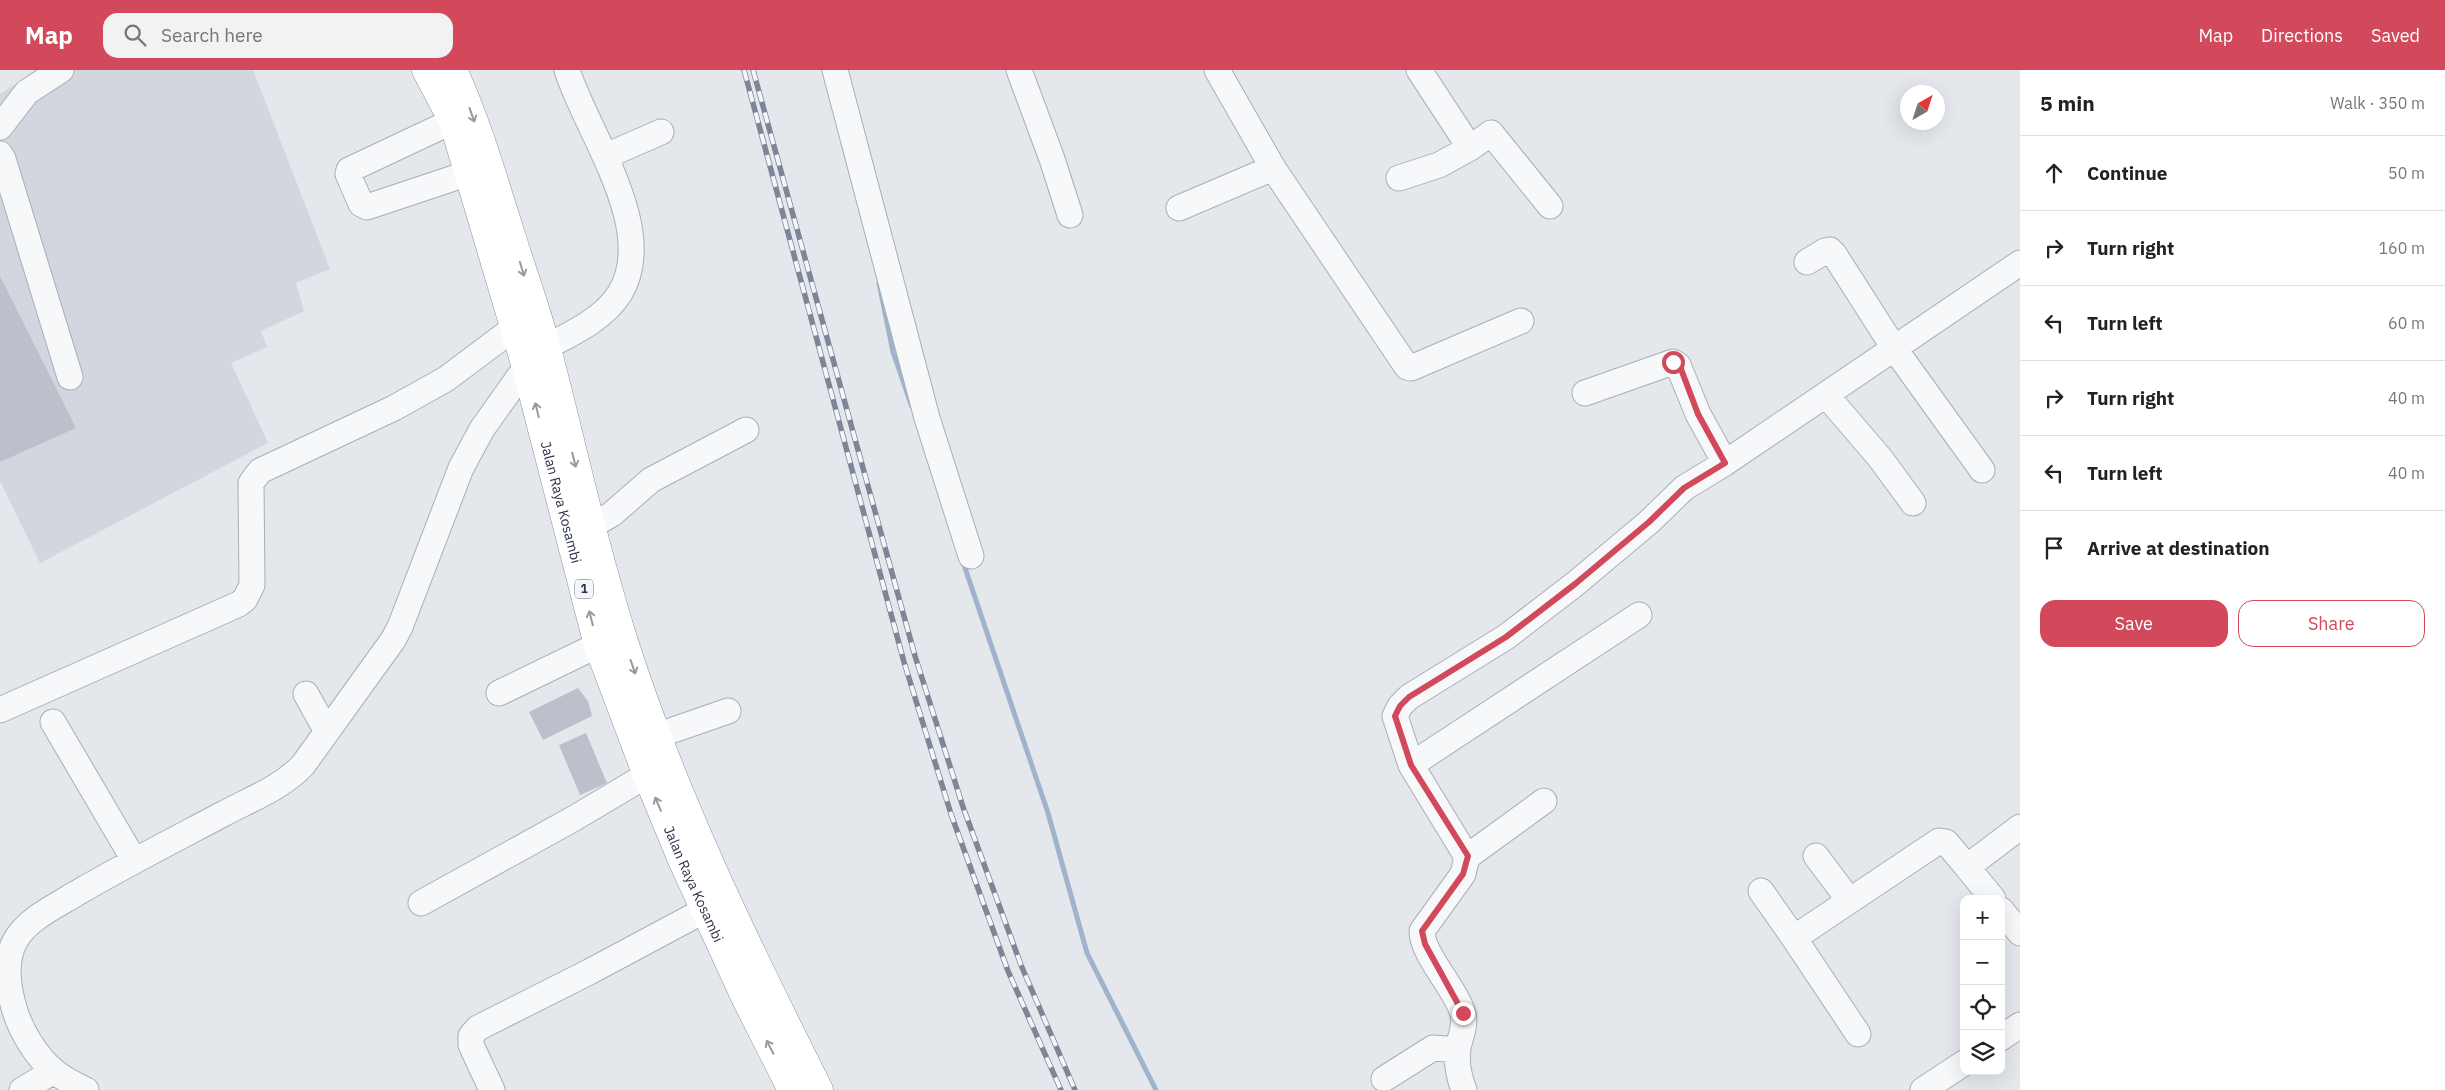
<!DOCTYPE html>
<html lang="en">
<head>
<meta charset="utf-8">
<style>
  :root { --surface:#fff; --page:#f2f2f2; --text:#222; --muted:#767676; --line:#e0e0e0; --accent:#d1495b }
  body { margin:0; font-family:"IBM Plex Sans",sans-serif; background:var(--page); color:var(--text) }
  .controls { position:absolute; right:15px; bottom:15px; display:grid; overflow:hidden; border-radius:10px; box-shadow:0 5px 20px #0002 }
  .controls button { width:45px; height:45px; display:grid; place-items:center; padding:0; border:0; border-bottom:1px solid var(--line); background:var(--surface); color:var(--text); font:25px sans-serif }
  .compass { position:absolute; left:1900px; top:15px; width:45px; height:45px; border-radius:50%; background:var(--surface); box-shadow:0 5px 20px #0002; rotate:39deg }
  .stop { position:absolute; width:15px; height:15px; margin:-11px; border:4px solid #d1495b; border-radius:50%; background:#fff }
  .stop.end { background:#d1495b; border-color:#fff; box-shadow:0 1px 5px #0008 }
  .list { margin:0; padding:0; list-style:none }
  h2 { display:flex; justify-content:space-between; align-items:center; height:65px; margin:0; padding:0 20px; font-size:21px }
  h2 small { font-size:16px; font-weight:400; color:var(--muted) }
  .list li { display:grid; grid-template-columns:32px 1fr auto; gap:15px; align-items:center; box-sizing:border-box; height:75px; padding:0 20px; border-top:1px solid var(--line) }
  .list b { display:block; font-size:19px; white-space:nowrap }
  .list em { font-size:16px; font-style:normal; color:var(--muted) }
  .actions { display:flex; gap:10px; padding:15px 20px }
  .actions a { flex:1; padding:11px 0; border:1px solid var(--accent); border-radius:15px; text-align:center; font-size:18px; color:var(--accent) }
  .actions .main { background:var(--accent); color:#fff }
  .icon { flex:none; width:28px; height:28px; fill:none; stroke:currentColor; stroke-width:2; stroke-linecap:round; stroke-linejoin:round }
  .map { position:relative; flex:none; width:2020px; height:1020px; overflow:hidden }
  header { display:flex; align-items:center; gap:30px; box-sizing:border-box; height:70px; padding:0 25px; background:var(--accent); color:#fff }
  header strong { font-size:24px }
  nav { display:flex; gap:28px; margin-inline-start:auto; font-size:18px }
  .search { width:350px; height:45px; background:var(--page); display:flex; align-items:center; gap:12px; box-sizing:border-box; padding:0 18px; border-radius:15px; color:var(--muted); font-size:19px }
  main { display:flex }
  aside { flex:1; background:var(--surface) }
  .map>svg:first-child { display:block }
</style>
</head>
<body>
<header>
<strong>Map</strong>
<div class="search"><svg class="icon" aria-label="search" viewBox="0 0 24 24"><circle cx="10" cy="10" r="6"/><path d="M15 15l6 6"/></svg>Search here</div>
<nav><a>Map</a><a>Directions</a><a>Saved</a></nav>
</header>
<main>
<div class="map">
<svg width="2020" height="1020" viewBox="0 0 2020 1020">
  <rect width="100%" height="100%" fill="#e4e7ec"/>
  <path fill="#d2d6de" d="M37 0H253L330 199 296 213 304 241 261 261 267 277 231 293 268 373 40 493 0 411V24Z"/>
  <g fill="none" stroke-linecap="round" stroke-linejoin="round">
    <path stroke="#9fb4cc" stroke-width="5" d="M879 213 893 282 912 337
      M963 492 1048 743 1087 883 1156 1020"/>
  </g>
  <path fill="#bbc0ca" d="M0 206 76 358 0 392Z
    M578 618 588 631 592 646 543 670 529 642Z
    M586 663 607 713 580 725 559 675Z"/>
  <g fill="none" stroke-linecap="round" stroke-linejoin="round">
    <defs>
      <path id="minor" d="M835 0 927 348 971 486
        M1019 0 1052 89 1070 145
        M1217 0 1273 98 1407 297 1411 298 1521 251
        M1419 0 1470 78
        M453 51 349 100 348 104 361 134 367 137 469 103
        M0 57 27 22 61 0
        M0 84 3 89 70 307
        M606 86 661 62
        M1399 108 1439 95 1470 78 1491 63 1550 136
        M1179 138 1273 98
        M1807 192 1825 181 1830 180 1834 184 1894 278 1982 400
        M546 277C571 264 604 249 620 223 659 159 586 61 567 0
        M1585 323 1673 292 1678 295 1698 344 1725 393
        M1826 325 1880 388 1913 433
        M591 456 612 444 651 410 746 360
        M499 623 598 575
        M306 624 326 660
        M0 640 239 534 245 529 252 515 251 413 260 401 394 338 446 309 514 258
        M53 652 134 790
        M656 666 728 641
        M1411 695 1639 545
        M1816 786 1849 830
        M1467 787 1544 731
        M1967 797 1993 829
        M1761 821 1794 868
        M421 833 573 749 647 705
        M2001 840 2020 863
        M1858 964 1794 868 1939 771 1946 772 1967 797 2020 757
        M2001 968 2020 955
        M1384 1009 1433 978 1458 980
        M22 1020 54 1001
        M86 1020C76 1015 63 1009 54 1001 36 987 20 959 14 938 8 916 4 892 15 871 27 849 56 836 77 823 125 795 174 770 223 744 251 729 281 718 303 695L393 570 400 557 461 398 482 359 526 297
        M492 1020 471 975V966L478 958 589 902 705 840
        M1464 1020C1459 1007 1456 992 1458 978 1460 967 1466 956 1463 944 1457 920 1422 885 1422 861L1463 804 1467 787 1411 695 1395 646 1400 636 1409 627 1506 567 1575 514 1649 452 1684 418 1725 393 2020 193
        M1923 1020 1964 993"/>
      <g id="highway">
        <path id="s1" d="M426 0 453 51 526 297 598 575 647 705 682 790 745 927 792 1020"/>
        <path d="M453 0C475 48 490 98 506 149 519 192 535 235 547 279 573 378 594 478 625 575 675 730 746 875 819 1020"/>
      </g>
    </defs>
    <use href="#minor" stroke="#a9aeb7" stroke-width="27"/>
    <use href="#highway" stroke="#8b94a3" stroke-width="29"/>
    <use href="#minor" stroke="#f7f8fa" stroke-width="25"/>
    <use href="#highway" stroke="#fff" stroke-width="28"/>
    <defs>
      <path id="rail" d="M744 0 904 592 951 744 1008 901 1061 1020
        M753 0 915 586 963 737 1021 895 1075 1020"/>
    </defs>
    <use href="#rail" stroke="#7d8696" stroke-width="5.5"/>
    <use href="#rail" stroke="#f4f6f9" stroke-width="4" stroke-dasharray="11" stroke-linecap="butt"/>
  </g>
  <defs><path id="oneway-shaft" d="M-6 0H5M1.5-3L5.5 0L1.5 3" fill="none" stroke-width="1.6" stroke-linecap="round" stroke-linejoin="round" transform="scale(1.25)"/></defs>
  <g stroke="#959aa2">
    <use href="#oneway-shaft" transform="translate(472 45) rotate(70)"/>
    <use href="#oneway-shaft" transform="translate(522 199) rotate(73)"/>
    <use href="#oneway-shaft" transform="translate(537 340) rotate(-104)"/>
    <use href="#oneway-shaft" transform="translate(574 390) rotate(76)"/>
    <use href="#oneway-shaft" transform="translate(591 548) rotate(-104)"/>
    <use href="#oneway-shaft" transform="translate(633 597) rotate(71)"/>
    <use href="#oneway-shaft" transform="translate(658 734) rotate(-113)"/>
    <use href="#oneway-shaft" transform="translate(770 977) rotate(-117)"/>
  </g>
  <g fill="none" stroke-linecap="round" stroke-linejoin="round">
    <path stroke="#d1495b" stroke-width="6" d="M1463 943 1425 874 1422 861 1463 804 1468 786 1411 695 1395 646 1400 636 1409 627 1506 567 1575 514 1649 452 1684 418 1725 393 1698 344 1681 299 1673 292"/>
  </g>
  <g text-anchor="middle" stroke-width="4" stroke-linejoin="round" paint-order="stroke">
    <rect fill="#f4f6f9" stroke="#676e7b" stroke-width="1" x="575" y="509.5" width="18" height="19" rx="4"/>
    <g font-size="12" font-weight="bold" fill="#2b3445">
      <text x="584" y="523">1</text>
    </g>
    <g font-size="14" fill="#2b3445" stroke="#f4f6f9">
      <text dy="5" stroke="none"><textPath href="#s1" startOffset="454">Jalan Raya Kosambi</textPath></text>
      <text dy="5" stroke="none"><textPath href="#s1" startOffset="859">Jalan Raya Kosambi</textPath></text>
    </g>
  </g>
</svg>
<div class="controls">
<button>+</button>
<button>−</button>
<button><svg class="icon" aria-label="locate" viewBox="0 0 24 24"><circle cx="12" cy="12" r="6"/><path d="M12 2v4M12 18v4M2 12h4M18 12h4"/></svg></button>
<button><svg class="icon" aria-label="layers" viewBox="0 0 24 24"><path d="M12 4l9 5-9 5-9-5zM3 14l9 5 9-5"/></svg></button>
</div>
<svg class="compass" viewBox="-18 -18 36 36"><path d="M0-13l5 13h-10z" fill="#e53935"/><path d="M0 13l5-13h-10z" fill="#767676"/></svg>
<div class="stop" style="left:1673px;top:292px"></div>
<div class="stop end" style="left:1463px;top:943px"></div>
</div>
<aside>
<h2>5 min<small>Walk · 350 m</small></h2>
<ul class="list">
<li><svg class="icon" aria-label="ahead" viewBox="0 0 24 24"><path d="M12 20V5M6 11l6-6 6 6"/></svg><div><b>Continue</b></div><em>50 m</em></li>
<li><svg class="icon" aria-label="right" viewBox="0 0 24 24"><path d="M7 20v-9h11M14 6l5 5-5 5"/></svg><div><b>Turn right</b></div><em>160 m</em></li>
<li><svg class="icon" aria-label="left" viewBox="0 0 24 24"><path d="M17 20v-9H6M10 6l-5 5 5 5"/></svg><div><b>Turn left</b></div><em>60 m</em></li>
<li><svg class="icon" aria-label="right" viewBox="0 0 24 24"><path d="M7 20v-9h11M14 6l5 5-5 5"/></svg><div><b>Turn right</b></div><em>40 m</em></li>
<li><svg class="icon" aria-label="left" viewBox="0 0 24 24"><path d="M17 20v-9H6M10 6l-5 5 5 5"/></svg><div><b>Turn left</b></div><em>40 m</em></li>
<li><svg class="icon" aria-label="arrive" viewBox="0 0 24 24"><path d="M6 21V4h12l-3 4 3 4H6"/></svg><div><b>Arrive at destination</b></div></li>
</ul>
<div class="actions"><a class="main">Save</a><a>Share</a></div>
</aside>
</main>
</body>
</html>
